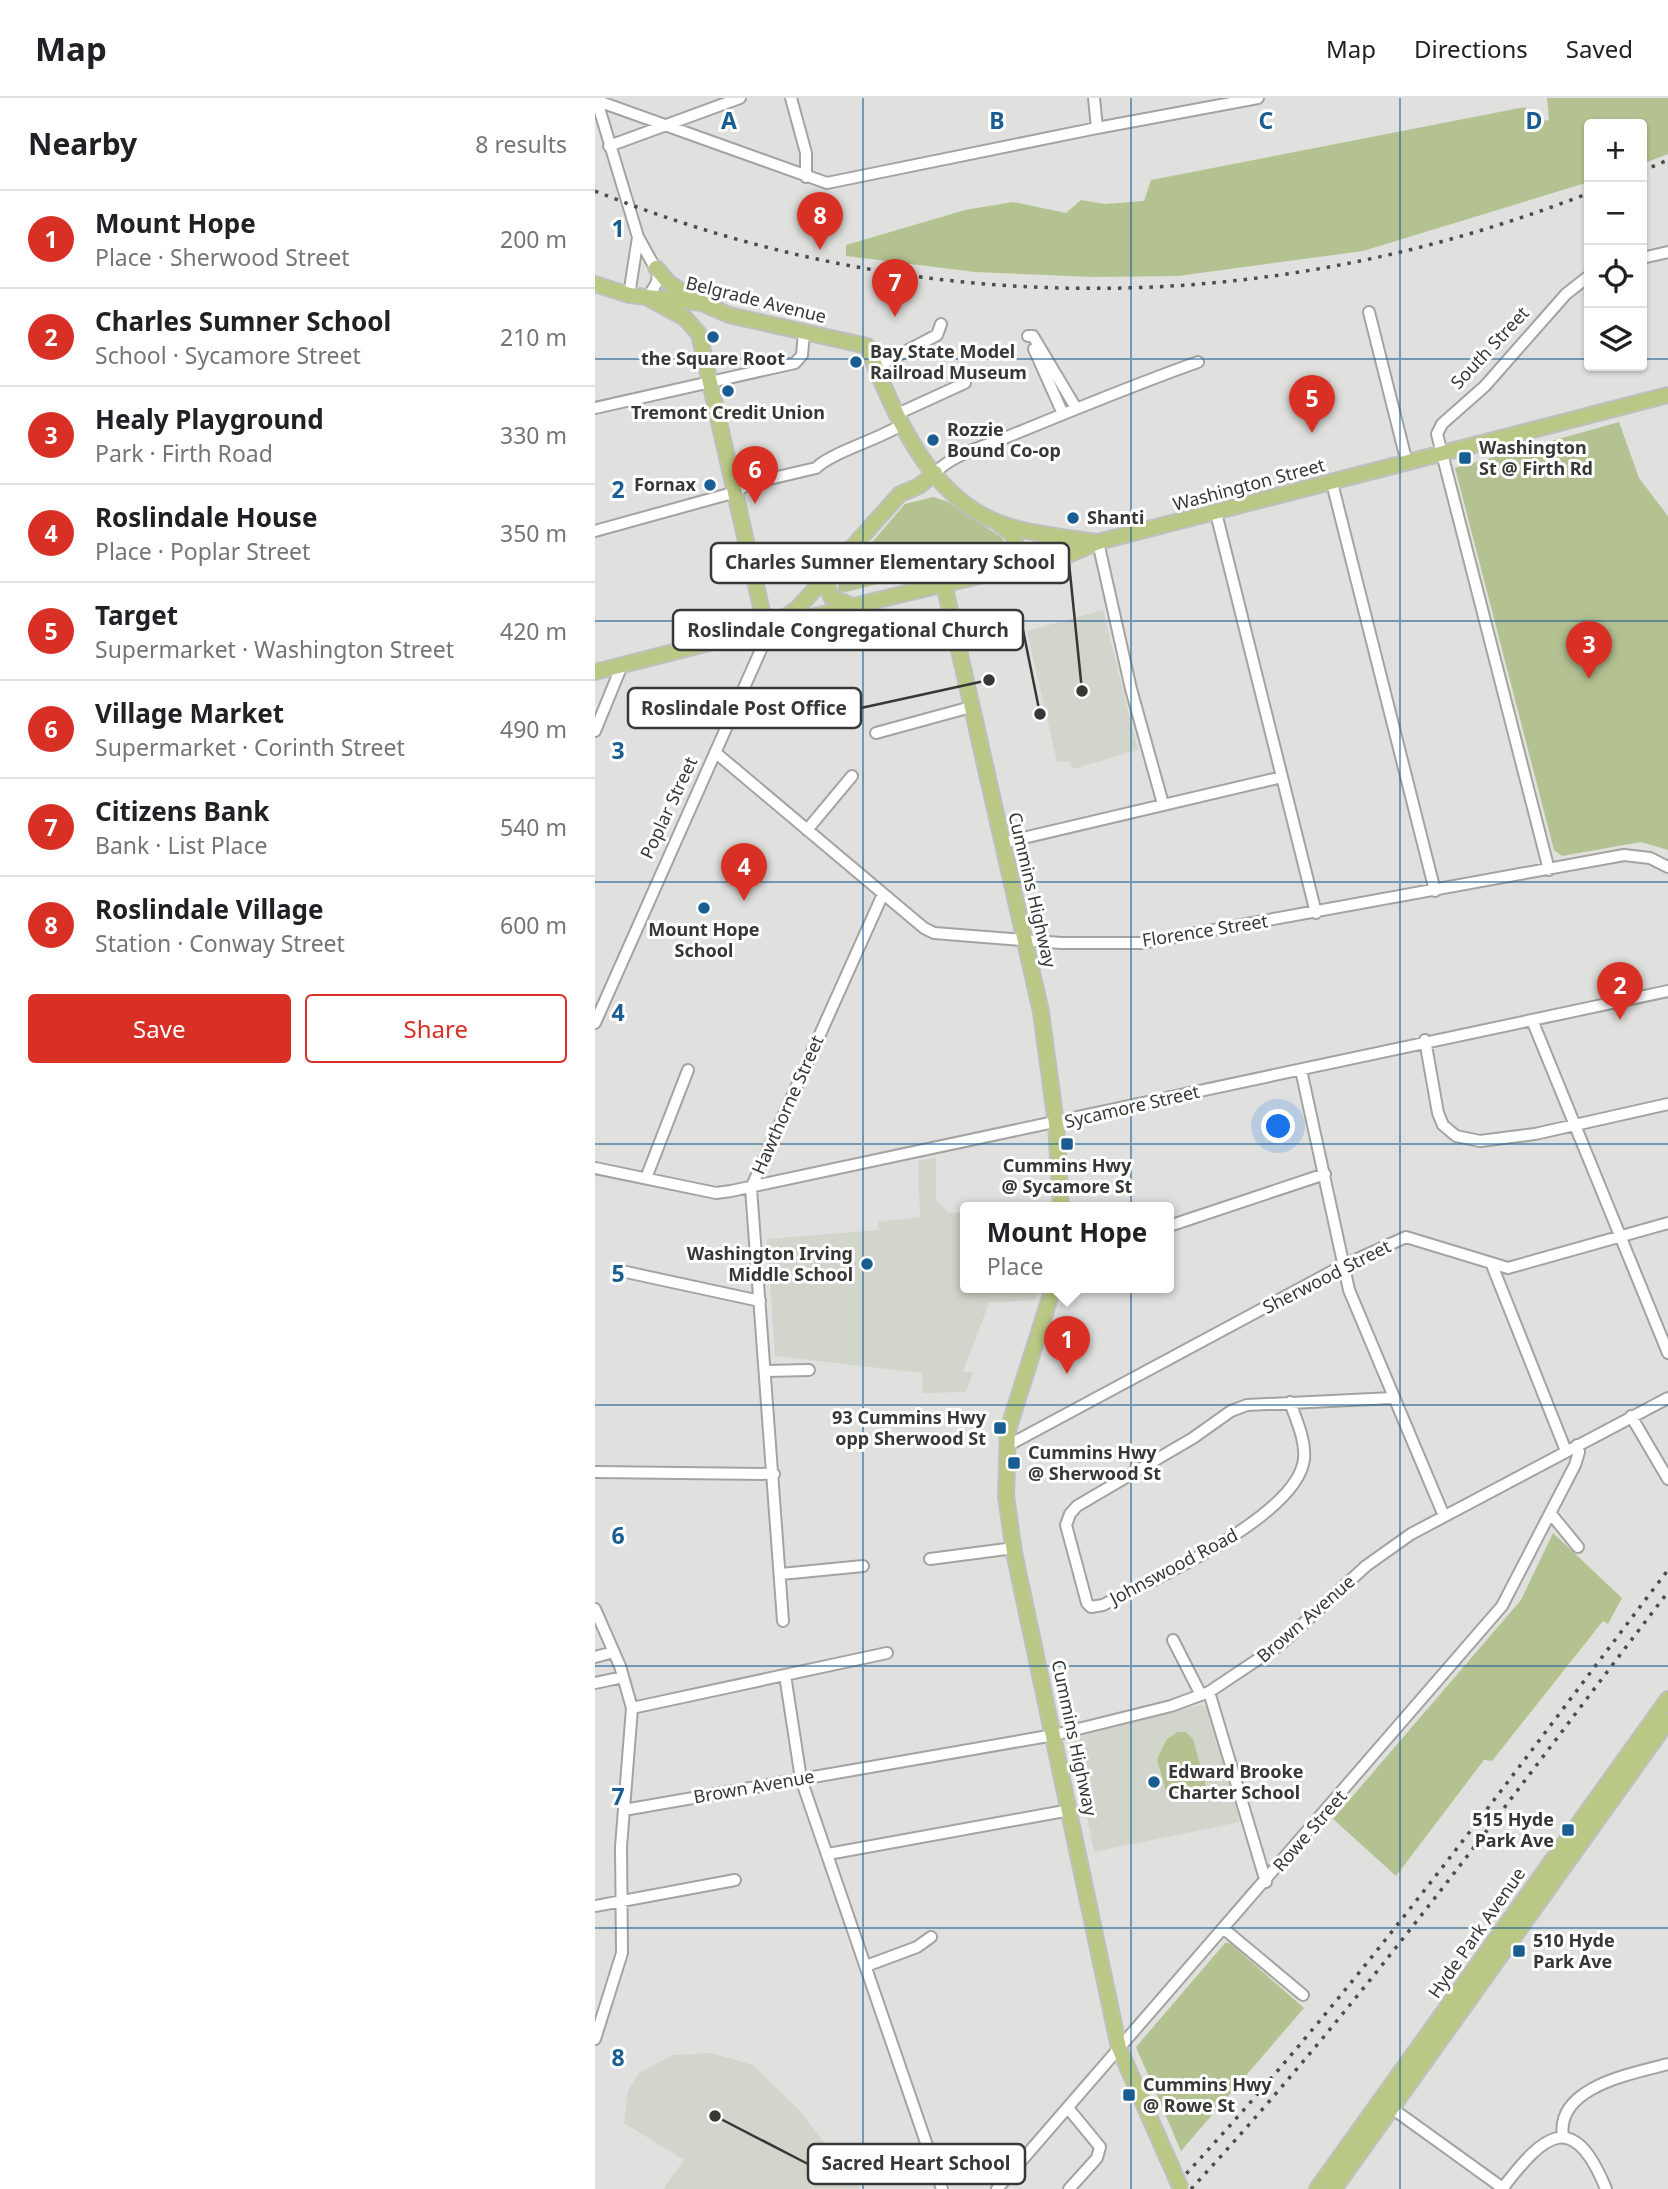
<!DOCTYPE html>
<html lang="en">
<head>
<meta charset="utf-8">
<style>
  :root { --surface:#fff; --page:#f6f6f6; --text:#202124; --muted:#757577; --line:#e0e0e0; --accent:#d93025 }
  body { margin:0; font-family:"Noto Sans",sans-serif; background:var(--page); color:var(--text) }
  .controls { position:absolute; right:21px; top:21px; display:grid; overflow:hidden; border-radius:7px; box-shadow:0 2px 5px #0004 }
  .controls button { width:63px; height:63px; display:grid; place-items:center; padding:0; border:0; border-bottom:2px solid var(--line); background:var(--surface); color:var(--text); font:35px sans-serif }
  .you { position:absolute; left:684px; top:1029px; width:24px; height:24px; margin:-18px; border:5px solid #fff; border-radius:50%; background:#1a73e8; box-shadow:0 0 0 10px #1a73e833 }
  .badge { display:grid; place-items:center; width:46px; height:46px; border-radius:50%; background:var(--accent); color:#fff; font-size:23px; font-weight:700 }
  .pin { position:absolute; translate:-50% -58px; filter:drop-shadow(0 2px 4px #0008) }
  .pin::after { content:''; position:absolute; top:37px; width:24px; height:21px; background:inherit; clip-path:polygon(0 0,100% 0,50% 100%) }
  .popup { position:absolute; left:365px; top:1104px; width:214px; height:91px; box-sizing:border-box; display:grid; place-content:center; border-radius:7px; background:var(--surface); filter:drop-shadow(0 2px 5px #0005); font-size:23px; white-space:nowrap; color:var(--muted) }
  .popup b { font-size:26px; color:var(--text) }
  .popup::after { content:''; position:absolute; left:50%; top:100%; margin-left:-14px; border:14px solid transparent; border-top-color:var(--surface) }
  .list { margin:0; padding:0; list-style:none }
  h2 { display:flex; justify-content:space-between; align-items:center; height:91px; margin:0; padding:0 28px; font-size:30px }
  h2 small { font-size:23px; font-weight:400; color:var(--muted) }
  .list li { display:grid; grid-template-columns:46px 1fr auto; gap:21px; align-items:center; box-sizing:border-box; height:98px; padding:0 28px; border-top:2px solid var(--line) }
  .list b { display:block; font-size:26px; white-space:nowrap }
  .list p { margin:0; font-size:23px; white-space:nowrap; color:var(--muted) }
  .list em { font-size:23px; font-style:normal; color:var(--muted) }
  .actions { display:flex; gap:14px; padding:21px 28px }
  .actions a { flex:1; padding:16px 0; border:2px solid var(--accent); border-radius:7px; text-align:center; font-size:24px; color:var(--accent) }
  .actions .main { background:var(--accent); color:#fff }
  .icon { flex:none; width:38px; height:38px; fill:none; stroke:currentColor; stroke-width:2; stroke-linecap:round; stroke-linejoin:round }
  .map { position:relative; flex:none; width:1073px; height:2091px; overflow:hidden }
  header { display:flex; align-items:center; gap:42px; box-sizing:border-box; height:98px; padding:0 35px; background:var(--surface); border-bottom:2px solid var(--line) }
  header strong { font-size:33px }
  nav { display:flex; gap:38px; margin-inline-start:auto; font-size:24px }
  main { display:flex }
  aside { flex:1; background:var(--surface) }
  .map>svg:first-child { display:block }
</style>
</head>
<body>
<header>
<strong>Map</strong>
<nav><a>Map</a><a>Directions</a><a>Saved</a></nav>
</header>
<main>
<aside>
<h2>Nearby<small>8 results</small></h2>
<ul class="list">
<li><span class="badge">1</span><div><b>Mount Hope</b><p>Place · Sherwood Street</p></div><em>200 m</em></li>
<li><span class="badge">2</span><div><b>Charles Sumner School</b><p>School · Sycamore Street</p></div><em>210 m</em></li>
<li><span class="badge">3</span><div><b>Healy Playground</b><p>Park · Firth Road</p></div><em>330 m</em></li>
<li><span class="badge">4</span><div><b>Roslindale House</b><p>Place · Poplar Street</p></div><em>350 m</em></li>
<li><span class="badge">5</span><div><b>Target</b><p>Supermarket · Washington Street</p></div><em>420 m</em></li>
<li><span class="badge">6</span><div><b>Village Market</b><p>Supermarket · Corinth Street</p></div><em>490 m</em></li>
<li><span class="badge">7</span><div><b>Citizens Bank</b><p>Bank · List Place</p></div><em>540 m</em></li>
<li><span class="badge">8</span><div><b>Roslindale Village</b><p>Station · Conway Street</p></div><em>600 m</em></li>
</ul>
<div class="actions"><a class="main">Save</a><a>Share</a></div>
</aside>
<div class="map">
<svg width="1073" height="2091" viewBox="0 0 1073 2091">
  <rect width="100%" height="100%" fill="#e0e1de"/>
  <path fill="#d2d5cb" d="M508 512 543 652 478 671 474 663 462 664 432 533Z
    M341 1060V1103L355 1115 370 1114V1190H444L440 1202 394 1205 368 1274H378L371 1294 328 1295 327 1275 180 1258 172 1141 283 1132V1124L325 1119 323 1063Z
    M605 1607 612 1608 645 1724 499 1754 477 1645 479 1640Z
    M117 1955 158 1967 204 2012 266 2091H68L89 2062 29 2025 33 1993 44 1975 77 1957Z"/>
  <path fill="#b4c292" d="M952 0H1073V56L1047 66V26H994V84L768 153 583 178 498 179 380 174 251 158V147L370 112 418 104 471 115 486 102 510 106 549 103 556 82 930 9 944 23 954 22Z
    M1024 324 1044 380 1073 418V752L1046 744 967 758 959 752 860 370Z
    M338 399 351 403 406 439 410 445 408 454 251 494 243 493V484L310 406Z
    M958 1435 1027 1500 1013 1526 1008 1523 897 1663 889 1662 801 1778 738 1721 926 1502Z
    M583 1634H591L598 1641 611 1689 572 1697 562 1661 572 1641Z
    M630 1845H635L709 1910 586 2053 541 1949Z"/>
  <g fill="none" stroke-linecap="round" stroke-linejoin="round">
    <defs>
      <path id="minor" d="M1 0 43 139 63 175 62 184 53 200
        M196 0 211 55V79
        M0 2 232 85 502 30 499 0
        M502 30 663 0
        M14 48 145 0
        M1047 160 1073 154
        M34 197 43 139
        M774 214 812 365
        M433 238H438L481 310
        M439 251 468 316
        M281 269 342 237 346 226
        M0 310 200 265 207 257 209 235
        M300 317 370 285
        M340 375C358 356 388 349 412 339 476 313 538 287 603 264
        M737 385 840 793
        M621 415 721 815
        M0 433 141 394 153 386 221 370C235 355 285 341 306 327
        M503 444 536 591 568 706
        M0 633 27 567
        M281 635 376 609
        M121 655 329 830 339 835 466 845H547L1029 757 1055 760 1073 769
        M212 732 257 678
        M407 745 687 679
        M954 772 842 336 847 326 890 288 971 196 994 178
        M937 922 1073 1255
        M0 925 168 547 171 531
        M830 942 843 1015 848 1027 861 1038 885 1043 940 1036 1073 1006
        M706 972 754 1192 849 1418
        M0 1070 121 1095 136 1093 1073 893
        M51 1080 93 972
        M574 1128 730 1076
        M897 1167 971 1353
        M31 1174 165 1203
        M171 1273 214 1272
        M695 1304C701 1322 711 1342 709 1361 703 1418 555 1484 508 1507L496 1509 492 1505 471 1427 475 1416 482 1408 598 1340 636 1313 652 1307 797 1300
        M1036 1318 1073 1381
        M412 1348 747 1168 811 1139 913 1170 1073 1125
        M0 1374 179 1376
        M956 1416 983 1449
        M335 1461 419 1450
        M186 1476 268 1468
        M0 1511 25 1568 37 1610 26 1749 27 1855 0 1941
        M188 1523 156 1090 288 796
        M578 1542 606 1597
        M0 1559 19 1554
        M190 1577 206 1681 347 2091
        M0 1585 28 1579
        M614 1594 671 1784
        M37 1610 292 1555
        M29 1712 459 1637 576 1608 614 1594 686 1546 771 1468 816 1436 1073 1300
        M233 1756 475 1712
        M0 1808 140 1782
        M629 1831 708 1897
        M271 1868 322 1849 336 1839
        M473 2010 505 2049 502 2060 474 2091
        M798 2011 909 2091
        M968 2039C960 1989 1036 1976 1073 1966
        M402 2091 907 1508 980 1367 984 1354 982 1347
        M907 2091C949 2036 978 2010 1011 2091"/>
      <path id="major" d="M61 170 74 185 99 201
        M0 186 34 197 107 205 134 217 272 248C298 312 331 396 402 424 432 436 469 439 501 444
        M53 200 90 220 104 236 171 531
        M404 472 422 450 417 436 404 426
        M237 474 232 488 236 499 258 508
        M349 486 446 914 461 1026 466 1110
        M183 524 202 511 305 396 324 388 340 375
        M0 574 299 498 473 457 503 444 1073 297
        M458 1190 413 1332 411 1398 419 1454 524 1950 576 2068
        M722 2091 1073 1601
        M739 2091 1073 1623"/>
    </defs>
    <use href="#minor" stroke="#a3a4a0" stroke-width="14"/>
    <use href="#major" stroke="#bfbfbf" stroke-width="18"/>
    <use href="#minor" stroke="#fff" stroke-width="10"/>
    <use href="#major" stroke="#b9c884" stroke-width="14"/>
    <path stroke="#4c4d4b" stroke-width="3.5" stroke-dasharray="3.5 7" stroke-linecap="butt" d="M1047 73 1073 62
      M0 93C324 223 669 222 994 95
      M577 2091C758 1898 913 1682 1073 1472
      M596 2091C769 1904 918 1696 1073 1494"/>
    <defs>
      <path id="major-bridge" d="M576 2068 586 2091"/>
    </defs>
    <use href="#major-bridge" stroke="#bfbfbf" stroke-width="18" stroke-linecap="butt"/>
    <use href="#major-bridge" stroke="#b9c884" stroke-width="14"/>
  </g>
  <path fill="none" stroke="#195d92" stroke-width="2" stroke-opacity="0.55" d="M268 0V2091M536 0V2091M805 0V2091M0 261H994M1047 261H1073M0 523H1073M0 784H1073M0 1046H1073M0 1307H1073M0 1568H1073M0 1830H1073"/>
  <g fill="#195d92" stroke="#fff" stroke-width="2.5">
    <circle cx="118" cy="239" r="7"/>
    <circle cx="261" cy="264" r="7"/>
    <circle cx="133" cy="293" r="7"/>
    <circle cx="338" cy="342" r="7"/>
    <rect x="863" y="353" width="14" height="14" rx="3.5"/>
    <circle cx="115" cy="387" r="7"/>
    <circle cx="478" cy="420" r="7"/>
    <circle cx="109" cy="810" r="7"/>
    <rect x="465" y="1039" width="14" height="14" rx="3.5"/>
    <circle cx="272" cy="1166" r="7"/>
    <rect x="398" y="1323" width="14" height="14" rx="3.5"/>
    <rect x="412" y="1358" width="14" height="14" rx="3.5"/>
    <circle cx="559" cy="1684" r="7"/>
    <rect x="966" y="1725" width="14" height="14" rx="3.5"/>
    <rect x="917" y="1846" width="14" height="14" rx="3.5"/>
    <rect x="527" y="1990" width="14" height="14" rx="3.5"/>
  </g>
  <g text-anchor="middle" stroke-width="6" stroke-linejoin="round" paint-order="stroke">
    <g font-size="18" fill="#373836" stroke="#fff">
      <text transform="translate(161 202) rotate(14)" y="6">Belgrade Avenue</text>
      <text transform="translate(895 250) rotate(-47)" y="6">South Street</text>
      <text transform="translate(654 387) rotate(-15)" y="6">Washington Street</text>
      <text transform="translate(74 710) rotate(-65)" y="6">Poplar Street</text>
      <text transform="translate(437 792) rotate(77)" y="6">Cummins Highway</text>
      <text transform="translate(610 833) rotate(-9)" y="6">Florence Street</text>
      <text transform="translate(193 1007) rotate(-66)" y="6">Hawthorne Street</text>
      <text transform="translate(537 1009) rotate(-13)" y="6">Sycamore Street</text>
      <text transform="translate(732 1179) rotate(-27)" y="6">Sherwood Street</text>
      <text transform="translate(579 1469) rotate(-28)" y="6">Johnswood Road</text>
      <text transform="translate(711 1521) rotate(-41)" y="6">Brown Avenue</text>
      <text transform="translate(479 1640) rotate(78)" y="6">Cummins Highway</text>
      <text transform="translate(159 1689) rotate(-10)" y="6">Brown Avenue</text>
      <text transform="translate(715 1733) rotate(-49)" y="6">Rowe Street</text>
      <text transform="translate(882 1835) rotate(-55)" y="6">Hyde Park Avenue</text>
    </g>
    <g font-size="18" font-weight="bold" fill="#373836" stroke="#fff" text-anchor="start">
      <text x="275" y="260">Bay State Model<tspan x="275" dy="21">Railroad Museum</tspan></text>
      <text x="118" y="267" text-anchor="middle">the Square Root</text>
      <text x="133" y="321" text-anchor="middle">Tremont Credit Union</text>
      <text x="352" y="338">Rozzie<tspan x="352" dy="21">Bound Co-op</tspan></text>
      <text x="884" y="356">Washington<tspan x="884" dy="21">St @ Firth Rd</tspan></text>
      <text x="101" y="393" text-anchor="end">Fornax</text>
      <text x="492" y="426">Shanti</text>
      <text x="109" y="838" text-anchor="middle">Mount Hope<tspan x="109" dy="21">School</tspan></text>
      <text x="472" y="1074" text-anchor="middle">Cummins Hwy<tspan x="472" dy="21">@ Sycamore St</tspan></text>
      <text x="258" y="1162" text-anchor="end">Washington Irving<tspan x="258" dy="21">Middle School</tspan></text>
      <text x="391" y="1326" text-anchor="end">93 Cummins Hwy<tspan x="391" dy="21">opp Sherwood St</tspan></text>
      <text x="433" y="1361">Cummins Hwy<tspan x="433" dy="21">@ Sherwood St</tspan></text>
      <text x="573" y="1680">Edward Brooke<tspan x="573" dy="21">Charter School</tspan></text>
      <text x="959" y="1728" text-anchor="end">515 Hyde<tspan x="959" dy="21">Park Ave</tspan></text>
      <text x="938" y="1849">510 Hyde<tspan x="938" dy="21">Park Ave</tspan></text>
      <text x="548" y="1993">Cummins Hwy<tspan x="548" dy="21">@ Rowe St</tspan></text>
    </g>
  </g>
  <g font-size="23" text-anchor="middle" font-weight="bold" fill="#195d92" stroke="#fff" stroke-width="6" stroke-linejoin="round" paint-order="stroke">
    <text x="134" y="31">A</text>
    <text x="402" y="31">B</text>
    <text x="671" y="31">C</text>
    <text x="939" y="31">D</text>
    <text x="23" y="139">1</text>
    <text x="23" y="400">2</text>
    <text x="23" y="661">3</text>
    <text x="23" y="923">4</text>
    <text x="23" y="1184">5</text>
    <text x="23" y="1446">6</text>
    <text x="23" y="1707">7</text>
    <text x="23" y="1968">8</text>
  </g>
  <path fill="none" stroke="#373836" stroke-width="2.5" d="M487 593L474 465M445 616L428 532M394 582L266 610M120 2018L213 2066"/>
  <g fill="#373836" stroke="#fff" stroke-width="2.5">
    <circle cx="487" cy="593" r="7"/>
    <circle cx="445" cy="616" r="7"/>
    <circle cx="394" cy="582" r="7"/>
    <circle cx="120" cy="2018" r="7"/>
  </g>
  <g fill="#fff" stroke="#373836" stroke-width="2.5">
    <rect x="116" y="445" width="358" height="40" rx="7"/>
    <rect x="78" y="512" width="350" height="40" rx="7"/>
    <rect x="33" y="590" width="233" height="40" rx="7"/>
    <rect x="213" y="2046" width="217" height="40" rx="7"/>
  </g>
  <g font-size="19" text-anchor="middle" font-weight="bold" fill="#373836">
    <text x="295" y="471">Charles Sumner Elementary School</text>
    <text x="253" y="539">Roslindale Congregational Church</text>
    <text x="149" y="617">Roslindale Post Office</text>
    <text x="321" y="2072">Sacred Heart School</text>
  </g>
</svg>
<div class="controls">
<button>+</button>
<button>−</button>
<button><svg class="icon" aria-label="locate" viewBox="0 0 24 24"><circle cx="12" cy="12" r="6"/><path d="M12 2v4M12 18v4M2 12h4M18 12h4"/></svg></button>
<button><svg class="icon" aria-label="layers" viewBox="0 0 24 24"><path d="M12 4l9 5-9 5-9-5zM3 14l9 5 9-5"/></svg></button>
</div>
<div class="you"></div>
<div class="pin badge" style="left:472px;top:1276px">1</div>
<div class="popup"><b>Mount Hope</b>Place</div>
<div class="pin badge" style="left:1025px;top:922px">2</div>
<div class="pin badge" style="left:994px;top:581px">3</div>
<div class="pin badge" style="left:149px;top:803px">4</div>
<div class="pin badge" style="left:717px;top:335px">5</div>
<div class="pin badge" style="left:160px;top:406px">6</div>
<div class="pin badge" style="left:300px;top:219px">7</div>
<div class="pin badge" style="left:225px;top:152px">8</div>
</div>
</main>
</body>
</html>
